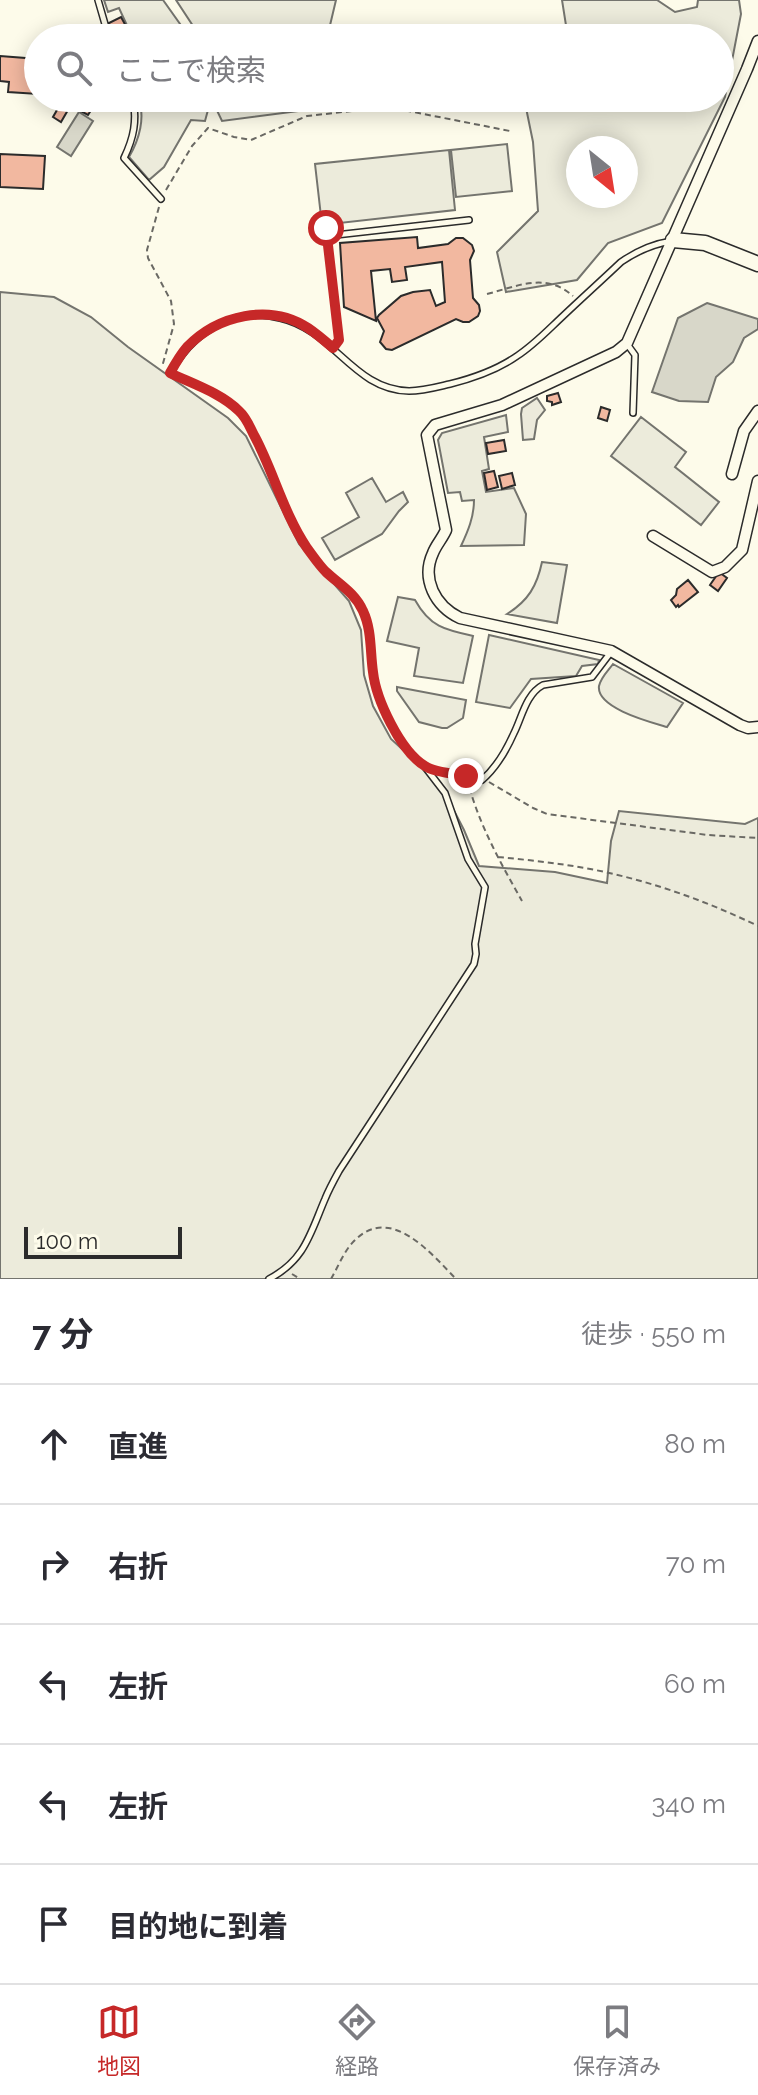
<!DOCTYPE html>
<html lang="ja">
<head>
<meta charset="utf-8">
<style>
  :root { --surface:#fff; --page:#f2f2f3; --text:#2b2b33; --muted:#7c7c81; --line:#e1e1e2; --accent:#c62828 }
  body { margin:0; font-family:Raleway,"Noto Sans JP",sans-serif; background:var(--page); color:var(--text) }
  .compass { position:absolute; left:566px; top:136px; width:72px; height:72px; border-radius:50%; background:var(--surface); box-shadow:0 4px 20px #0003; rotate:150deg }
  .scale { position:absolute; left:24px; bottom:20px; width:158px; box-sizing:border-box; padding-left:8px; border:4px solid #2b2b2b; border-top:0; font-size:22px; line-height:28px; white-space:nowrap; color:#2b2b2b; -webkit-text-stroke:6px #fdfbea; paint-order:stroke }
  .stop { position:absolute; width:24px; height:24px; margin:-18px; border:6px solid #c62828; border-radius:50%; background:#fff }
  .stop.end { background:#c62828; border-color:#fff; box-shadow:0 2px 8px #0008 }
  .list { margin:0; padding:0; list-style:none }
  h2 { display:flex; justify-content:space-between; align-items:center; height:104px; margin:0; padding:0 32px; font-size:34px }
  h2 small { font-size:26px; font-weight:400; color:var(--muted) }
  .list li { display:grid; grid-template-columns:52px 1fr auto; gap:24px; align-items:center; box-sizing:border-box; height:120px; padding:0 32px; border-top:2px solid var(--line) }
  .list b { display:block; font-size:30px; white-space:nowrap }
  .list em { font-size:26px; font-style:normal; color:var(--muted) }
  .icon { flex:none; width:44px; height:44px; fill:none; stroke:currentColor; stroke-width:2; stroke-linecap:round; stroke-linejoin:round }
  .map { position:relative; flex:none; width:758px; height:1279px; overflow:hidden }
  .search { position:absolute; background:var(--surface); box-shadow:0 4px 20px #0003; left:24px; right:24px; top:24px; height:88px; display:flex; align-items:center; gap:20px; box-sizing:border-box; padding:0 28px; border-radius:44px; color:var(--muted); font-size:30px }
  .sheet { height:704px; background:var(--surface) }
  nav { display:flex; justify-content:space-around; align-items:center; box-sizing:border-box; height:112px; border-top:2px solid var(--line); background:var(--surface); font-size:22px; color:var(--muted) }
  nav a { display:grid; justify-items:center; gap:4px }
  nav .on { color:var(--accent) }
  .map>svg:first-child { display:block }
</style>
</head>
<body>
<div class="map">
<svg width="758" height="1279" viewBox="0 0 758 1279">
  <rect width="100%" height="100%" fill="#fdfbea"/>
  <path fill="#ecebdb" stroke="#74746e" stroke-width="2" fill-rule="evenodd" d="M104 0H163L190 38H123L131 34 119 8 108 12Z
    M176 0H336L327 38H201Z
    M562 0H657L675 12 697 7 698 0H739L741 14 725 97 662 223 608 243 577 280 506 292 497 252 538 211 533 142 525 103 528 98H720V38H568ZM578 148H626V196H578Z
    M138 98H198L197 102 208 110 205 121 191 120 164 167 149 180 129 157C139 140 146 117 138 98Z
    M211 98H353L352 104 222 121Z
    M507 144 512 191 456 197 451 150Z
    M449 150 455 210 322 225 315 164Z
    M0 292 54 297 91 317 128 347 228 418 246 436 299 544 349 601 361 630 364 675 373 706 391 739 427 772 445 793 464 830 479 866 555 872 607 883 611 841 619 811 745 824 758 818V1279H0Z
    M506 415 508 432 484 437 489 469 482 471 486 492 514 488 526 514 524 545 461 546C468 531 474 517 474 500L462 501 460 492 448 493 438 440 442 433Z
    M641 417 686 452 675 467 719 502 701 525 611 456Z
    M372 478 386 502 403 492 408 502 399 511 382 534 335 560 322 538 359 517 346 493Z
    M542 562 567 565 557 623 507 614C528 601 537 586 542 562Z
    M398 597 415 600C430 627 445 630 473 636L463 683 414 676 419 648 387 641Z
    M489 635 599 660 598 664 582 666 576 676 531 679 510 708 476 702Z
    M613 664 683 703 667 727C650 722 596 708 599 686 601 677 608 671 613 664Z
    M397 687 466 700 463 718 447 728H442L419 722 397 691Z"/>
  <path fill="#eceadb" stroke="#74746e" stroke-width="2" d="M537 398 545 410 537 420 534 439 523 440 521 414 522 408Z"/>
  <path fill="#d8d7c9" stroke="#74746e" stroke-width="2" d="M79 112 93 121 71 156 57 147Z
    M707 303 758 319V329L744 338 733 362 716 377 708 402 679 401 652 392 678 318Z"/>
  <path fill="#f2b8a0" stroke="#2b2b2b" stroke-width="2" d="M121 17 127 28 113 35 107 24Z
    M0 56 38 59V94L8 92 9 82 0 81Z
    M64 98 72 103 61 122 53 117Z
    M78 98 93 107 88 115 73 107Z
    M0 154 45 156 43 189 0 187Z
    M417 237 418 248 448 244 456 238H463L472 245 474 251 470 260 473 298 479 305 480 311 478 316 469 322H463L456 319 392 350 386 349 380 342 384 331 377 318 379 315 401 296 413 292 430 290 436 306 445 302 442 262 405 267 407 280 392 282 390 269 371 271 376 321 344 307 340 243Z
    M558 393 561 402 552 405V402L547 401V396Z
    M601 407 610 410 607 421 598 418Z
    M504 440 506 451 488 454 486 443Z
    M494 471 498 487 487 490 484 473Z
    M512 473 515 485 502 489 499 476Z
    M719 572 727 578 718 591 710 585Z
    M688 580 698 592 679 607 678 605 676 607 671 600 676 595 677 589Z"/>
  <g fill="none" stroke-linecap="round" stroke-linejoin="round">
    <defs>
      <path id="lane" d="M98 0 109 38
        M133 98C137 121 134 137 124 158L161 199
        M326 228 339 340 333 348
        M327 236 469 220
        M627 344 635 355 633 413
        M170 373C185 347 203 329 232 319 248 314 264 314 280 318 334 330 353 390 409 391 423 391 437 387 450 384 474 378 497 370 517 356 534 345 548 330 563 316 582 298 602 280 621 262 637 251 652 244 672 241
        M482 780C497 767 506 751 514 733 522 717 526 694 543 685L592 677 611 652
        M269 1279C305 1260 310 1234 325 1199 329 1189 334 1180 339 1171L474 964 476 954 475 944 485 887 468 859 445 793 425 767"/>
      <path id="street" d="M758 41 747 69 627 343 616 352 502 405 435 425 427 435 446 530C442 539 436 545 433 553 421 579 435 606 460 618L611 651 740 725 748 728 758 727
        M732 474 744 431 758 411
        M653 536 712 572 725 567 742 550 758 481"/>
      <path id="secondary" d="M673 240 705 243 758 264"/>
    </defs>
    <use href="#lane" stroke="#2b2b2b" stroke-width="8"/>
    <use href="#street" stroke="#2b2b2b" stroke-width="13"/>
    <use href="#secondary" stroke="#2b2b2b" stroke-width="17"/>
    <path stroke="#6a6964" stroke-width="2" stroke-dasharray="6 4" stroke-linecap="butt" d="M166 190 192 146 208 128 234 137 251 140 307 116 388 107 510 131
      M159 207 147 250 148 258 171 301 174 324 162 367
      M487 294C518 286 546 272 573 296
      M178 377C199 387 227 395 242 413 247 419 250 428 254 435 273 471 283 512 305 546 312 556 319 567 329 575 343 587 358 596 365 615 371 630 370 647 372 663 376 700 393 735 419 761
      M438 770 475 778
      M467 778C477 821 500 862 522 901
      M489 782 533 808 547 814 708 835 758 838
      M498 857C518 859 539 861 559 864 628 873 696 896 758 926
      M292 1274 300 1279
      M331 1279C338 1267 344 1251 354 1241 390 1204 430 1252 456 1279"/>
    <use href="#lane" stroke="#fdfbea" stroke-width="5"/>
    <use href="#street" stroke="#fdfbea" stroke-width="10"/>
    <use href="#secondary" stroke="#fdfbea" stroke-width="14"/>
  </g>
  <g fill="none" stroke-linecap="round" stroke-linejoin="round">
    <path stroke="#c62828" stroke-width="10" d="M326 228 339 340 333 348C325 341 317 334 308 328 270 303 218 315 187 347 180 355 175 364 170 373 193 384 221 393 239 411 247 418 250 428 255 437 274 473 284 514 307 548 313 556 319 565 326 572 340 585 355 593 363 611 372 630 370 652 373 672 376 699 400 751 425 766 433 772 455 774 466 776"/>
  </g>
</svg>
<svg class="compass" viewBox="-18 -18 36 36"><path d="M0-13l5 13h-10z" fill="#e53935"/><path d="M0 13l5-13h-10z" fill="#7c7c81"/></svg>
<div class="scale">100 m</div>
<div class="stop" style="left:326px;top:228px"></div>
<div class="stop end" style="left:466px;top:776px"></div>
<div class="search"><svg class="icon" aria-label="search" viewBox="0 0 24 24"><circle cx="10" cy="10" r="6"/><path d="M15 15l6 6"/></svg>ここで検索</div>
</div>
<section class="sheet">
<h2>7 分<small>徒歩 · 550 m</small></h2>
<ul class="list">
<li><svg class="icon" aria-label="ahead" viewBox="0 0 24 24"><path d="M12 20V5M6 11l6-6 6 6"/></svg><div><b>直進</b></div><em>80 m</em></li>
<li><svg class="icon" aria-label="right" viewBox="0 0 24 24"><path d="M7 20v-9h11M14 6l5 5-5 5"/></svg><div><b>右折</b></div><em>70 m</em></li>
<li><svg class="icon" aria-label="left" viewBox="0 0 24 24"><path d="M17 20v-9H6M10 6l-5 5 5 5"/></svg><div><b>左折</b></div><em>60 m</em></li>
<li><svg class="icon" aria-label="left" viewBox="0 0 24 24"><path d="M17 20v-9H6M10 6l-5 5 5 5"/></svg><div><b>左折</b></div><em>340 m</em></li>
<li><svg class="icon" aria-label="arrive" viewBox="0 0 24 24"><path d="M6 21V4h12l-3 4 3 4H6"/></svg><div><b>目的地に到着</b></div></li>
</ul>
</section>
<nav>
<a class="on"><svg class="icon" aria-label="map" viewBox="0 0 24 24"><path d="M3 6l6-2 6 2 6-2v14l-6 2-6-2-6 2zM9 4v14M15 6v14"/></svg>地図</a>
<a><svg class="icon" aria-label="directions" viewBox="0 0 24 24"><path d="M12 3l9 9-9 9-9-9zM9 14v-3h6M13 9l2 2-2 2"/></svg>経路</a>
<a><svg class="icon" aria-label="saved" viewBox="0 0 24 24"><path d="M7 4h10v16l-5-4-5 4z"/></svg>保存済み</a>
</nav>
</body>
</html>
